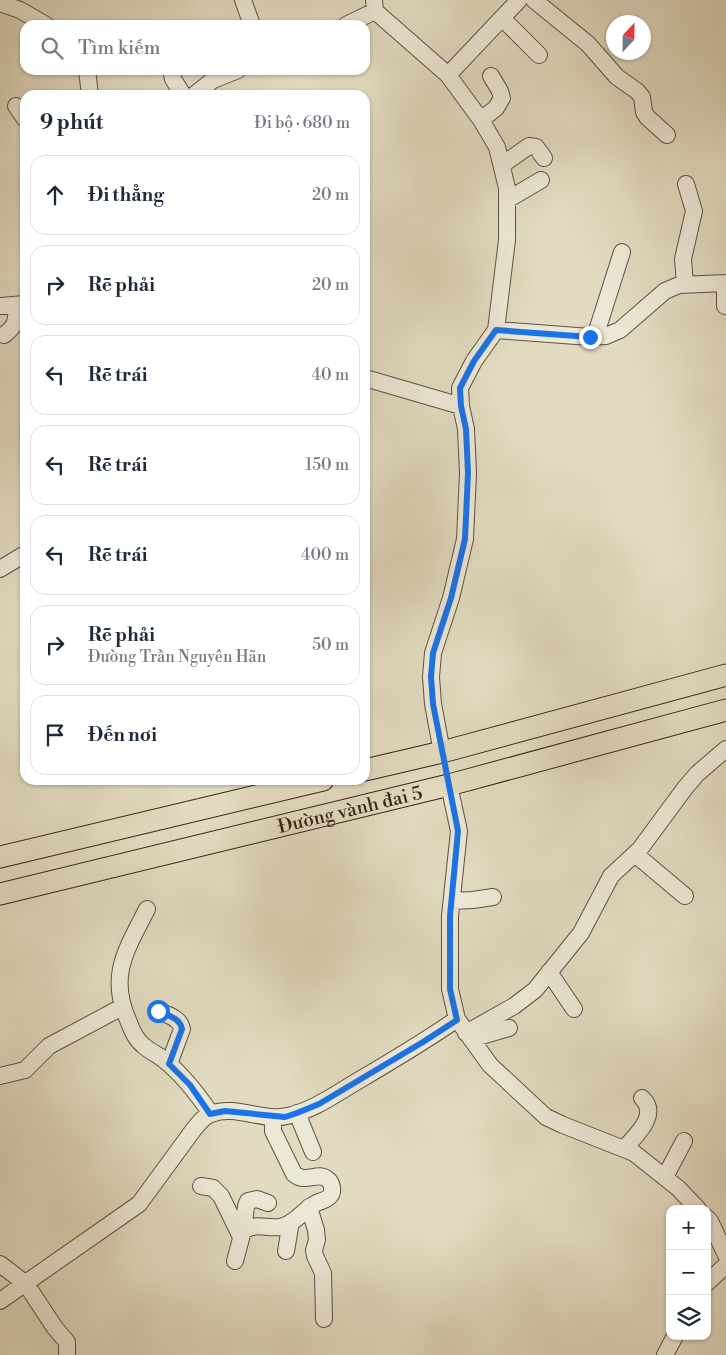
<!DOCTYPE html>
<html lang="vi">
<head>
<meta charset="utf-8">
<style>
  :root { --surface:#fff; --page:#f2f2f3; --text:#1f2937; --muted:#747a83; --line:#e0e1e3 }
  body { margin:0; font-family:"Libre Bodoni",serif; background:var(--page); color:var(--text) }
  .controls { position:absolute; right:15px; bottom:15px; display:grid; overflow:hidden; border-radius:10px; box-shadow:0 1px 4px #0004 }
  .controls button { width:45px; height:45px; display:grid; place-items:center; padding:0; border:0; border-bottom:1px solid var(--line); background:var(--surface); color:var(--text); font:25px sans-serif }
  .compass { position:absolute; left:606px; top:15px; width:45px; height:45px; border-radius:50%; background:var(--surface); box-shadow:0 1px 4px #0004; rotate:22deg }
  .stop { position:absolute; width:15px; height:15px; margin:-11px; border:4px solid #1a73e8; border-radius:50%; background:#fff }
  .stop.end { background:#1a73e8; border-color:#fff; box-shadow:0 1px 5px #0008 }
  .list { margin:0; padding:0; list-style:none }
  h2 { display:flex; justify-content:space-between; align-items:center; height:65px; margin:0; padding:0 20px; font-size:21px }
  h2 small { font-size:16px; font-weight:400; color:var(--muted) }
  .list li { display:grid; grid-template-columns:32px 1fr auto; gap:15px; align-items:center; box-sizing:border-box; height:80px; margin:0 10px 10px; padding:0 10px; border:1px solid var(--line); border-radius:15px }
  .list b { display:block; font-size:19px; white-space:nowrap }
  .list p { margin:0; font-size:16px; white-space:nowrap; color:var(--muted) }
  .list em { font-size:16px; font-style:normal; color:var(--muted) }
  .icon { flex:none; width:28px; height:28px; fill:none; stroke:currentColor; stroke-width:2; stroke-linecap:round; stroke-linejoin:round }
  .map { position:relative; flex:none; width:726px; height:1355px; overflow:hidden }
  .search { position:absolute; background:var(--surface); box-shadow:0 1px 4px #0004; left:20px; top:20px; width:350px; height:55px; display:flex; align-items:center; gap:12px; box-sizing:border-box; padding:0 18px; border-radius:15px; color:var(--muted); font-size:19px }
  .panel { position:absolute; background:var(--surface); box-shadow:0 1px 4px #0004; left:20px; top:90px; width:350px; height:695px; border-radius:15px }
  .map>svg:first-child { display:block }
</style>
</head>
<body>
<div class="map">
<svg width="726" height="1355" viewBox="0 0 726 1355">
  <rect width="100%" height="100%" fill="#e2dbc0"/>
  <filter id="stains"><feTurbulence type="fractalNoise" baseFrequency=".004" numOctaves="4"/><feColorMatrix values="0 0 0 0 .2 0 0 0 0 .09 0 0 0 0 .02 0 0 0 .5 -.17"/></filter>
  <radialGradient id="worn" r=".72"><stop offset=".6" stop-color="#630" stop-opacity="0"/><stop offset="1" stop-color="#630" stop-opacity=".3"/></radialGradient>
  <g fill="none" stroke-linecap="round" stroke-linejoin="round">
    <defs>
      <path id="minor" d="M243 0 252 25
        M374 0 375 11 448 75 481 120 497 147 507 188V240L496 330 474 361 460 388 461 406 466 429 468 473 465 539 451 598 433 653 431 677 433 704 442 752
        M534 0 588 44 617 77 637 91 642 97 644 112 647 117 667 135
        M0 3 20 10 46 25
        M502 18 539 55
        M346 25 375 11
        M87 70 90 95
        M171 70 173 79 183 95
        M448 75 519 0
        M194 95 213 80 238 70
        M16 106 25 119
        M481 120 496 108 502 98 500 91 491 76
        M502 165 529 146 536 147 544 158
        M507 200 541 180
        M685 284 683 259 694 211 686 184
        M0 306 25 304
        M725 306V283
        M496 330 590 337 606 336 620 330 665 291 679 285 726 283
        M4 335C17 325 16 321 17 305
        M595 337 622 252
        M365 378 461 406
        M0 569 25 554
        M449 785 459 831 450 916V989L457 1019 490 1065 546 1117 563 1125 634 1153 678 1188 698 1209
        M635 854 685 896
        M452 901 473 900 493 897
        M147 909C127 949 108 975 128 1020 132 1030 135 1039 144 1046 149 1051 157 1054 163 1059 182 1074 197 1093 211 1114
        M549 972 574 1009
        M158 1011C168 1015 180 1018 182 1029L169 1064
        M466 1033 514 1006 535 990 581 933 611 876 640 849 685 788 697 774 726 749
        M471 1039 509 1028
        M0 1076 25 1070 49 1046 122 1007
        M297 1113 313 1152
        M624 1149C635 1136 660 1115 642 1098
        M665 1177 684 1141
        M201 1186 213 1188 221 1196 241 1237
        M309 1207 316 1230 317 1240 314 1250 315 1256 323 1273 324 1319
        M707 1218 710 1221 726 1255
        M243 1231 246 1206 248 1201 257 1199 268 1203
        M286 1251 291 1222
        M235 1261 243 1231C257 1222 265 1229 280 1227 293 1225 302 1212 313 1205 318 1201 326 1201 330 1196 334 1191 332 1182 327 1179 318 1171 306 1184 294 1174L273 1131V1117
        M0 1264 26 1284 55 1328 67 1342V1355
        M707 1283 726 1265
        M0 1301 139 1204 194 1129C199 1123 204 1116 211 1114 235 1104 263 1122 287 1116 312 1111 334 1095 356 1082 390 1062 424 1042 457 1019
        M665 1355 675 1336"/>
      <g id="major">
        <path d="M365 770 442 752 726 675"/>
        <path d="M0 857 323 780"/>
        <path id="s1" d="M0 894 449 785 726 710"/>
      </g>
    </defs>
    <use href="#minor" stroke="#5e5243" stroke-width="18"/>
    <use href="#major" stroke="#322519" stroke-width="23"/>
    <use href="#minor" stroke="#ece8d6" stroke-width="16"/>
    <use href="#major" stroke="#e2dbc0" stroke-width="21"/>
  </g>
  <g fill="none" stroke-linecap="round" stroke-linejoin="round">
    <path stroke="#1a73e8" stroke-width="6" d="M158 1011C167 1015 180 1018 182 1029L169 1064 190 1085 210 1114 225 1111 285 1117 297 1113 319 1104 423 1042 457 1020 450 989V916L458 831 433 704 431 677 433 653 451 598 465 539 468 473 466 429 461 406 460 388 474 361 496 330 590 337"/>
  </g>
  <g text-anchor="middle" stroke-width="4" stroke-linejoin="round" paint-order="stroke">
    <g font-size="19" fill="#322519" stroke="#ece8d6">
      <text dy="7" stroke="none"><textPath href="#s1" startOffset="360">Đường vành đai 5</textPath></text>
    </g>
  </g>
  <rect width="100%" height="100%" filter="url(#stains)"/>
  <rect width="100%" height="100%" fill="url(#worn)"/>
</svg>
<div class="controls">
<button>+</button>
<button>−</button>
<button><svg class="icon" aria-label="layers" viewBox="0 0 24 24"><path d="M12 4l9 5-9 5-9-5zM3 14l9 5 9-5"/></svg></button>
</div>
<svg class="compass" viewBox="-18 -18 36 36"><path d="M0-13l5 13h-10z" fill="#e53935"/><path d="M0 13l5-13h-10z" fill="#747a83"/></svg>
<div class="stop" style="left:158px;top:1011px"></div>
<div class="stop end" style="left:590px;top:337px"></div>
<div class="search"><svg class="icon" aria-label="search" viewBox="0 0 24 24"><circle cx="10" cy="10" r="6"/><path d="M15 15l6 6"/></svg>Tìm kiếm</div>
<section class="panel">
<h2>9 phút<small>Đi bộ · 680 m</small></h2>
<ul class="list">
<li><svg class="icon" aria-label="ahead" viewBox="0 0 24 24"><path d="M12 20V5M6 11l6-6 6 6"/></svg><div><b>Đi thẳng</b></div><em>20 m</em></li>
<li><svg class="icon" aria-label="right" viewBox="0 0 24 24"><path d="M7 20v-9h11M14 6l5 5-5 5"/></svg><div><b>Rẽ phải</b></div><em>20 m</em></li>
<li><svg class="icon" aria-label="left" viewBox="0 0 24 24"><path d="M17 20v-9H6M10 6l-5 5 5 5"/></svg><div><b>Rẽ trái</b></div><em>40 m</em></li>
<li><svg class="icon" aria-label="left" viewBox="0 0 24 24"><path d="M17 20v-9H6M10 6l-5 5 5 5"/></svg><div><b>Rẽ trái</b></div><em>150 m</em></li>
<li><svg class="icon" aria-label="left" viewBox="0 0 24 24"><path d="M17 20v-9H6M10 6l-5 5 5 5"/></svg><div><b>Rẽ trái</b></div><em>400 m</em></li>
<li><svg class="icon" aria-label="right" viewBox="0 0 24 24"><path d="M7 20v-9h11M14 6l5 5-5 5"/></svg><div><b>Rẽ phải</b><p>Đường Trần Nguyên Hãn</p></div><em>50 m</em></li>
<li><svg class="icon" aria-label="arrive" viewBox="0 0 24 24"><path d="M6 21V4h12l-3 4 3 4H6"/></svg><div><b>Đến nơi</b></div></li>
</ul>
</section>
</div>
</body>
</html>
